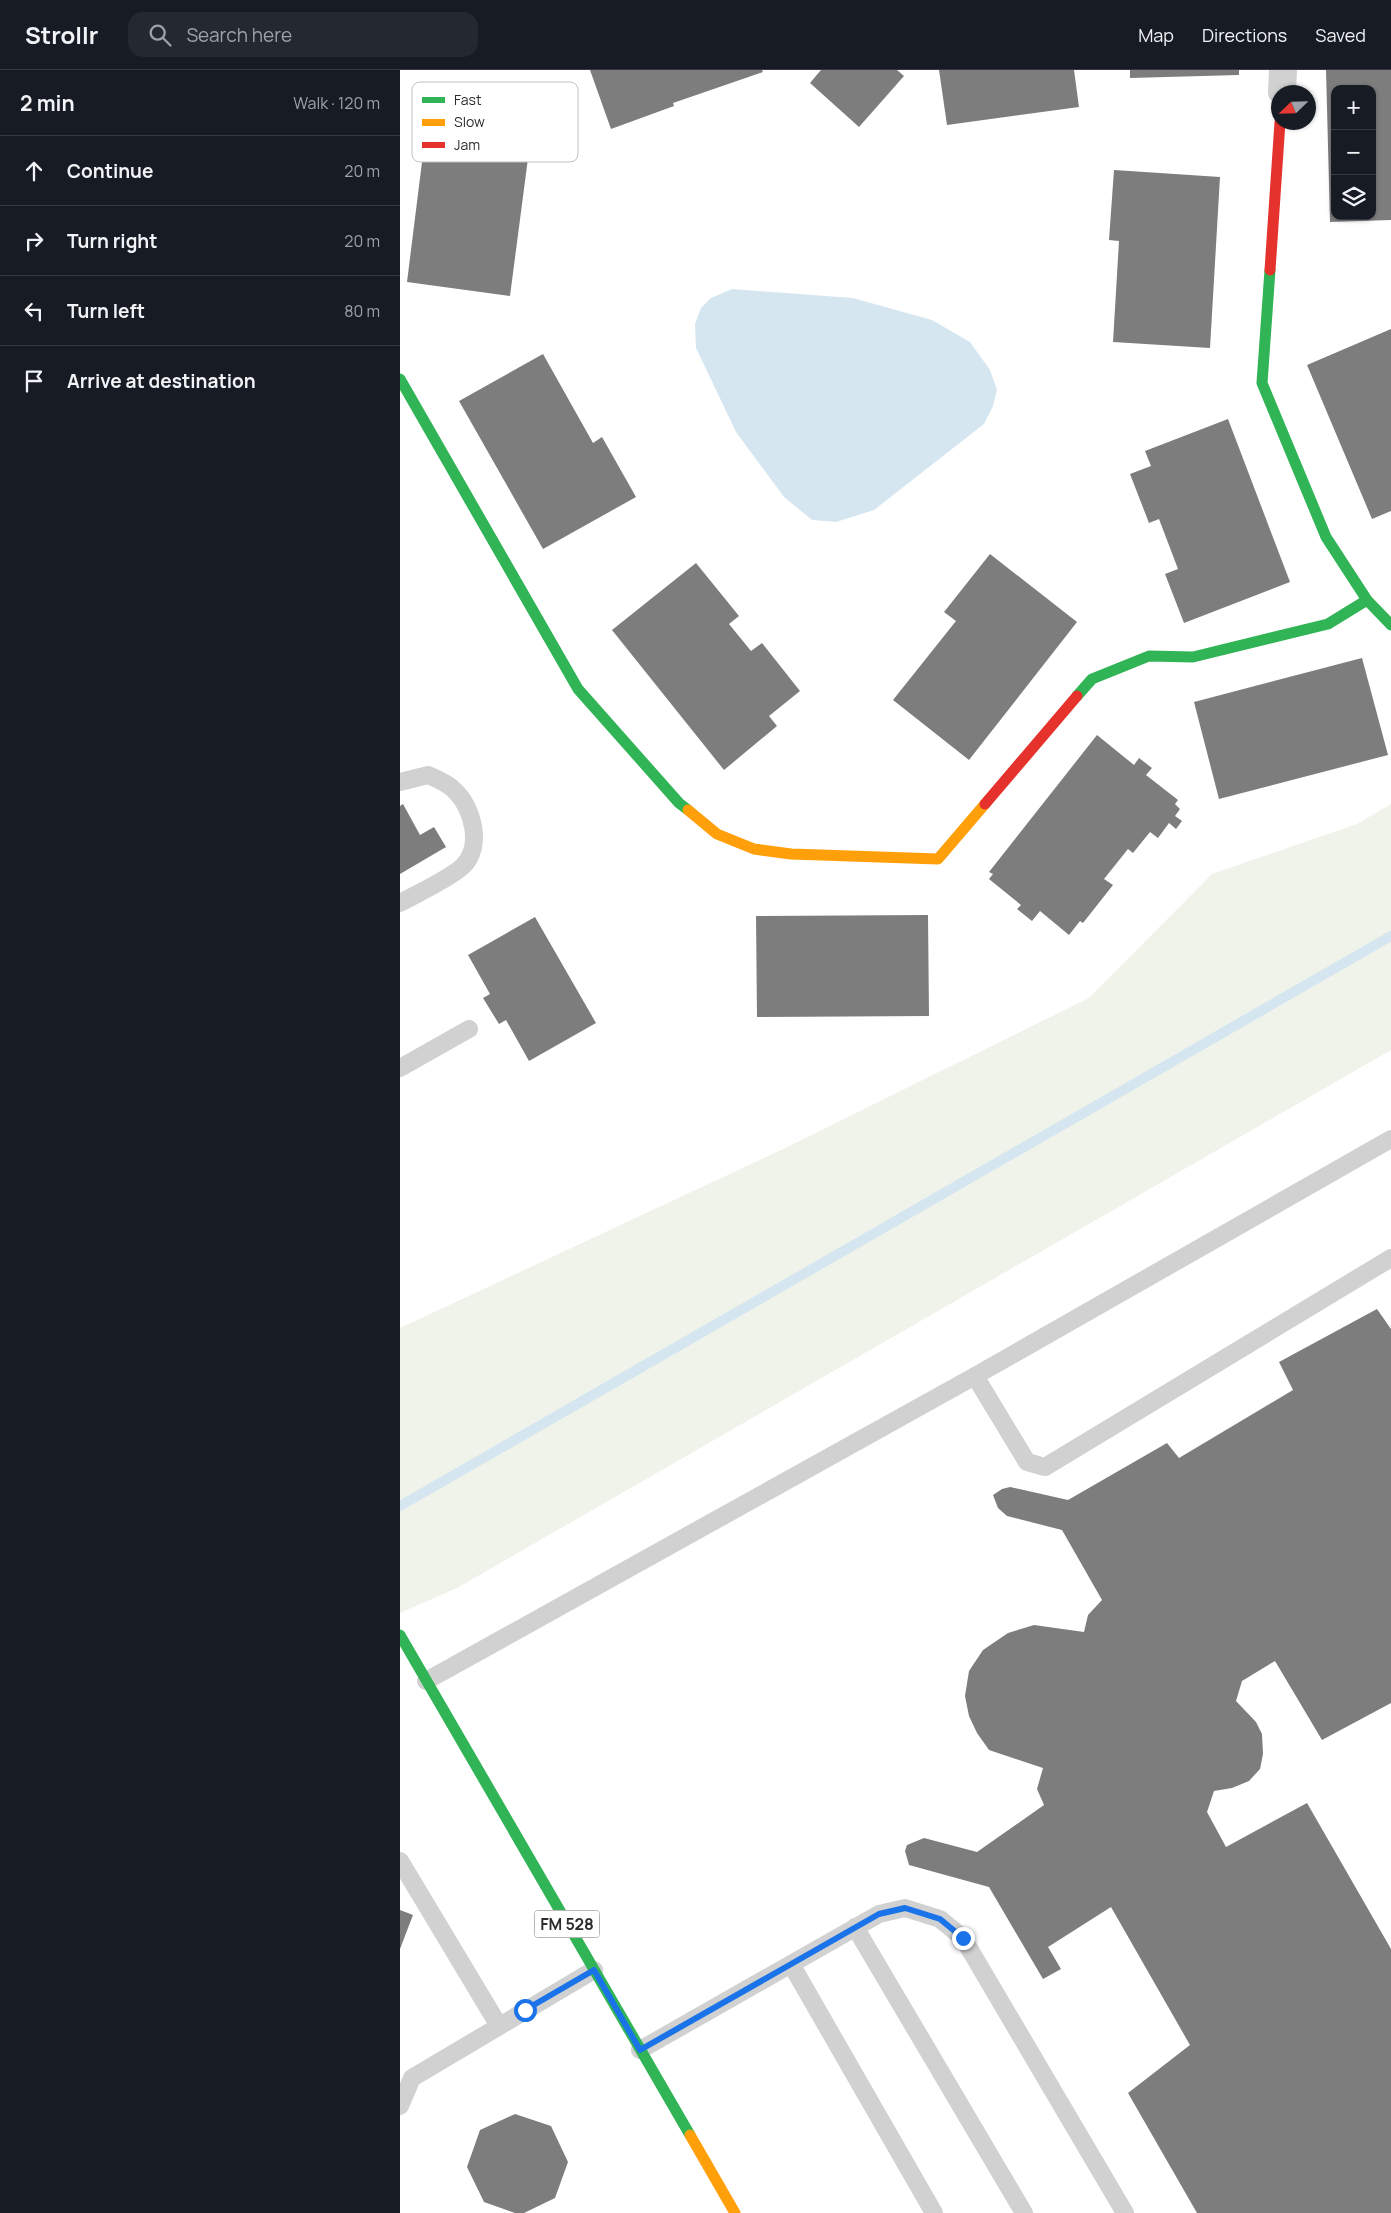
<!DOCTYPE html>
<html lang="en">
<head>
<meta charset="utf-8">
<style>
  :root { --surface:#171b24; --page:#242831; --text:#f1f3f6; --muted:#9ea1a6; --line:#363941 }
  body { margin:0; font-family:Manrope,sans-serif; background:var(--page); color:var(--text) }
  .controls { position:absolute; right:15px; top:15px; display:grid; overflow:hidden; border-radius:10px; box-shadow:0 1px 4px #0004 }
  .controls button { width:45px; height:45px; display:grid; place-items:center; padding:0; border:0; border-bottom:1px solid var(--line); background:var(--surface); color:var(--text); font:25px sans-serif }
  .compass { position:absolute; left:871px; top:15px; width:45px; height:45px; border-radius:50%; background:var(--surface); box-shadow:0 1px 4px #0004; rotate:247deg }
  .stop { position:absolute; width:15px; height:15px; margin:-11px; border:4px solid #1a73e8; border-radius:50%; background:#fff }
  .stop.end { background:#1a73e8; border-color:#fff; box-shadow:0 1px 5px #0008 }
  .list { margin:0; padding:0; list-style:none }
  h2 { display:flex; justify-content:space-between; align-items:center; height:65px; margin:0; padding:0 20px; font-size:21px }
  h2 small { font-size:16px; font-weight:400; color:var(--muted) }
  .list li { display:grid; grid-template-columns:32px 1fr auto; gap:15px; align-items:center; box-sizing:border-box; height:70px; padding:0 20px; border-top:1px solid var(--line) }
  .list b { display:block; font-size:19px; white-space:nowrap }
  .list em { font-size:16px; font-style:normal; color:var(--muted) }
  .icon { flex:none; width:28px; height:28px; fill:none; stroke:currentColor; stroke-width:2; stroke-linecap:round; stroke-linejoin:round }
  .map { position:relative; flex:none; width:991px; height:2143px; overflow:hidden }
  header { display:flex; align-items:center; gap:30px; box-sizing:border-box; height:70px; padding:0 25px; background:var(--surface); border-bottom:1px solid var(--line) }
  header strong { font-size:24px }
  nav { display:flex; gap:28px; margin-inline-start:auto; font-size:18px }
  .search { width:350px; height:45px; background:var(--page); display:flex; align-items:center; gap:12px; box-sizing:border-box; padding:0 18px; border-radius:15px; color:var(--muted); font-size:19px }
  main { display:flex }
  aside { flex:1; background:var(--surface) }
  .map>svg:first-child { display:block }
</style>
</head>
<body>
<header>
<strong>Strollr</strong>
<div class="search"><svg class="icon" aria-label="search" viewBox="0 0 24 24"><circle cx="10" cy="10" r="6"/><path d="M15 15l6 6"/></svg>Search here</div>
<nav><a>Map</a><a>Directions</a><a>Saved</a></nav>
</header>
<main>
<aside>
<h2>2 min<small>Walk · 120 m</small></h2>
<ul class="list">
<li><svg class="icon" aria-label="ahead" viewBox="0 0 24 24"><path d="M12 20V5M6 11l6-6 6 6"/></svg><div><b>Continue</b></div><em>20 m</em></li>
<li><svg class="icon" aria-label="right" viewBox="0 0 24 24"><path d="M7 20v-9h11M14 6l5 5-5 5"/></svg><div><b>Turn right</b></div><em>20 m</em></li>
<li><svg class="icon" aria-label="left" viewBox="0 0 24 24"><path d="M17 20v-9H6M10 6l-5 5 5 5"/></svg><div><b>Turn left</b></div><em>80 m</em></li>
<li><svg class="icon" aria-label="arrive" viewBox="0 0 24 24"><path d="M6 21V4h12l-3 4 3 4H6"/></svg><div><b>Arrive at destination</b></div></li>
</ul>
</aside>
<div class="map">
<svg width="991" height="2143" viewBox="0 0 991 2143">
  <rect width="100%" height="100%" fill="#fff"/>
  <path fill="#eff3ea" d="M991 734V980L57 1518 0 1543V1258L379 1081 689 928 812 804 957 754Z"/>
  <path fill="#d6e6f0" d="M332 219 453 228 532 250 570 272 590 300 597 320 593 336 584 354 474 440 436 452 412 450 384 427 336 362 296 278 295 254 301 238 311 228Z"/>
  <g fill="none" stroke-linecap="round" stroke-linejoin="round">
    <path stroke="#d6e6f0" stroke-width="10" d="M0 1436 991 866"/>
  </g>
  <path fill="#7d7d7d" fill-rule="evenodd" d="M190 0H362L363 2 273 33 274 36 211 59Z
    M421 0H497L504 6 459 57 410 13Z
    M539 0H674L679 37 547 55Z
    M730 0H839V5L730 8Z
    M926 0H991V150L930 152ZM935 19H972V146H935Z
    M29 36 133 50 110 226 7 212Z
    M714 100 820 107 810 278 713 272 719 171 709 170Z
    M991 259V441L972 449 907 295Z
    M143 284 193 373 202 367 236 427 143 479 59 331Z
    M828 349 890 512 784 553 765 504 778 499 759 449 749 453 730 404 751 396 745 381Z
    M590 484 677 552 569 690 493 630 556 551 544 542Z
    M296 493 339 546 329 554 351 581 362 573 400 621 369 646 377 656 324 700 212 560Z
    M962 588 988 685 819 729 794 632Z
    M697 665 734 695 739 688 752 698 746 705 778 730 775 734 780 739 775 746 782 751 776 759 769 753 758 768 750 762 733 783 728 779 704 809 713 815 683 853 680 851 669 865 640 841 632 851 617 839 621 835 589 809 593 804 589 802Z
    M3 734 20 765 34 757 46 777 0 804V736Z
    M528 845 529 946 357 947 356 846Z
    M135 847 196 953 129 991 106 950 99 954 83 928 90 924 68 885Z
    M977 1239 991 1259V1633L922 1670 875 1591 842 1611 836 1631 856 1652 862 1664 863 1684 860 1699 849 1711 832 1718 814 1721 807 1742 826 1777 907 1733 991 1879V2143H797L728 2023 790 1975 711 1837 648 1877 661 1899 643 1909 589 1817 509 1795 505 1781 507 1775 524 1768 577 1782 644 1735 637 1719 643 1698 589 1680 577 1663 569 1646 565 1626 569 1601 583 1580 608 1563 634 1555 684 1562 688 1545 702 1530 662 1460 607 1446 598 1438 593 1425 602 1419 610 1417 668 1430 767 1373 779 1388 893 1320 879 1292Z
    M0 1840 13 1845 0 1879Z
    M115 2044 151 2056 168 2092 155 2128 124 2143H115L84 2132 67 2097 80 2060Z"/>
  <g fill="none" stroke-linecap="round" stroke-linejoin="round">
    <path stroke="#d1d1d1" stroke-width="18" d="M0 712 28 705C37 709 47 713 54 720 73 737 83 777 63 796 51 808 16 824 0 833
      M0 998 69 959
      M575 1306 627 1392 645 1397 991 1188
      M26 1611 575 1306 991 1069
      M0 1791 99 1956
      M455 1857 624 2143
      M391 1894 534 2143
      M240 1980 479 1844 505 1838 540 1849 563 1868 725 2143
      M0 2036 12 2008 194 1900"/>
    <path stroke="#d1d1d1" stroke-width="28" d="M882 22 883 0"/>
    <path stroke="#30b455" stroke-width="11" d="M870 200 862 313 926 467 967 530 991 555
      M0 309 178 619 279 733 288 740
      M677 626 692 609 749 586 793 587 928 554 967 530
      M0 1565 290 2065"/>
    <path stroke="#ff9f0a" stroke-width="11" d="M288 740 317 764 354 779 391 784 538 789 585 734
      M290 2065 335 2143"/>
    <path stroke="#e5322d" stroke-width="11" d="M870 200 880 52
      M585 734 677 626"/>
  </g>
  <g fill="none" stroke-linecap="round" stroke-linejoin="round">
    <path stroke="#1a73e8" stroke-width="6" d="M125 1940 194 1900 240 1980 479 1844 505 1838 540 1849 563 1868"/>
  </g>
  <g text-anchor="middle" stroke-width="5" stroke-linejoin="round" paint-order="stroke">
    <rect fill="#fff" stroke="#6b6b6b" stroke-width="1" x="134.5" y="1840.5" width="65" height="27" rx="4"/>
    <g font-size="16" font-weight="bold" fill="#2c2c2c">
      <text x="167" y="1860">FM 528</text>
    </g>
  </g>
  <rect x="12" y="12" width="166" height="80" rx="8" fill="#fff" stroke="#c0c0c0" stroke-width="1"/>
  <rect x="22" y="27" width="23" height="6" fill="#30b455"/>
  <rect x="22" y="49" width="23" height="7" fill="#ff9f0a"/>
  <rect x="22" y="72" width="23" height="6" fill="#e5322d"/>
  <g font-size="14" fill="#2c2c2c">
    <text x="54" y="35">Fast</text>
    <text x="54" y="57">Slow</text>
    <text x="54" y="80">Jam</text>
  </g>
</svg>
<div class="controls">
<button>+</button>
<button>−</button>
<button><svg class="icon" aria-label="layers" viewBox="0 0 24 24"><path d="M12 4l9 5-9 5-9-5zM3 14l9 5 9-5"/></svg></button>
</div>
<svg class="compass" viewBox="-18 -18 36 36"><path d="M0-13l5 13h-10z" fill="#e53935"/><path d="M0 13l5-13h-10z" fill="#9ea1a6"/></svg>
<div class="stop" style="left:125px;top:1940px"></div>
<div class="stop end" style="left:563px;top:1868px"></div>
</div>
</main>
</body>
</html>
